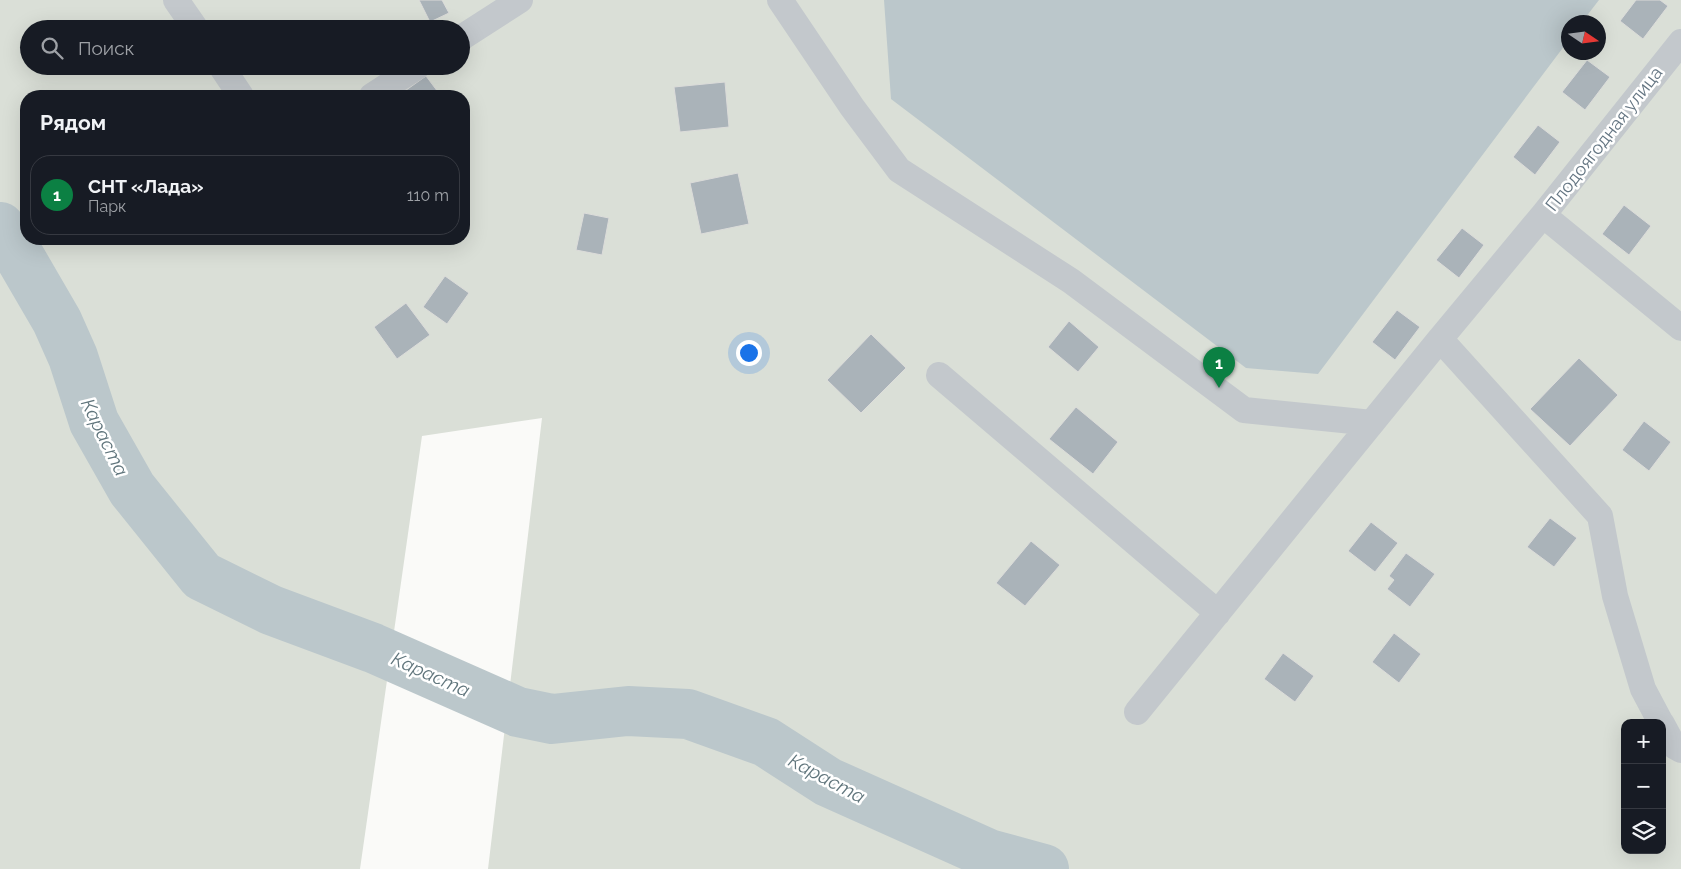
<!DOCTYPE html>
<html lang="ru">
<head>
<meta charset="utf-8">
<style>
  :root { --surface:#171b24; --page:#242831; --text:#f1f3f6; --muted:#9ea1a6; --line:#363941; --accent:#0b8043 }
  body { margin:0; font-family:Raleway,sans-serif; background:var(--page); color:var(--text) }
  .controls { position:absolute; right:15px; bottom:15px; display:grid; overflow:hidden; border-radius:10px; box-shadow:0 5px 20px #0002 }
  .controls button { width:45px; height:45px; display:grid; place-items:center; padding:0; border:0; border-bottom:1px solid var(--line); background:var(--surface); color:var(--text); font:25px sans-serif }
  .compass { position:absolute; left:1561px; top:15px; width:45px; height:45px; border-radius:50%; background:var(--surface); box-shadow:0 5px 20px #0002; rotate:103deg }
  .you { position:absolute; left:748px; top:352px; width:18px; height:18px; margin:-12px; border:4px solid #fff; border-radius:50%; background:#1a73e8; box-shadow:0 0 0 8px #1a73e833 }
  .badge { display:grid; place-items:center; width:32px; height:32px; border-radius:50%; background:var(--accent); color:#fff; font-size:16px; font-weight:700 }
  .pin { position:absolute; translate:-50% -41px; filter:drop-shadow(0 1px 2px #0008) }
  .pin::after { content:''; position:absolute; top:26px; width:18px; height:15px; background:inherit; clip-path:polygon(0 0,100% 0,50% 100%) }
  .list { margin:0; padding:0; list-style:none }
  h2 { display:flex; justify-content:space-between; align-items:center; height:65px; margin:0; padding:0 20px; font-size:21px }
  h2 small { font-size:16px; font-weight:400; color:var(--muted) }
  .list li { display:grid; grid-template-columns:32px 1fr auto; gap:15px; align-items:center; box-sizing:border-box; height:80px; margin:0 10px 10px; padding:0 10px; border:1px solid var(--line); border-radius:20px }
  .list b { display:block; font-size:19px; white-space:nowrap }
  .list p { margin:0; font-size:16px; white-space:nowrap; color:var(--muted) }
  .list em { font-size:16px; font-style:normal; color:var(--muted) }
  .icon { flex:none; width:28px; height:28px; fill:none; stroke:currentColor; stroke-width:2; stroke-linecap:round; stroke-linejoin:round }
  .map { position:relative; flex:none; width:1681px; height:869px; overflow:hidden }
  .search { position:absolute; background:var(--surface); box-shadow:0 5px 20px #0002; left:20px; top:20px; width:450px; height:55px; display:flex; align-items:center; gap:12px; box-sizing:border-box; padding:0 18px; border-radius:28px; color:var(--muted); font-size:19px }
  .panel { position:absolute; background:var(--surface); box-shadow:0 5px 20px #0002; left:20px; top:90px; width:450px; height:155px; border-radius:20px }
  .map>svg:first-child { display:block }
</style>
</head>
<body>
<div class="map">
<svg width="1681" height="869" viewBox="0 0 1681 869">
  <rect width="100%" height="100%" fill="#fafaf8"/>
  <path fill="#dadfd7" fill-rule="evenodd" d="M0 0H1681V869H488L542 418 422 436 360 869H0ZM1568 22H1598V52H1568ZM29 29H461V66H29ZM26 96H464V239H26ZM1625 723H1662V850H1625Z"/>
  <path fill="#bbc7cb" d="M884 0H1599L1582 22H1568V41L1318 374 1246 368 891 99Z"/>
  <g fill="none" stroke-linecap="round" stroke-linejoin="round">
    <path stroke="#bbc7cb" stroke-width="50" d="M0 227 7 235 57 321 73 357 94 422 132 489 202 576 271 610 373 648 518 712 552 719 628 711 688 714 766 742 828 782 989 854 1044 869"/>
  </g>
  <path fill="#aab3b9" stroke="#dcdcda" d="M419 0H442L449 13 430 22Z
    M1636 0H1660L1668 6 1643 39 1620 21Z
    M1587 60 1610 77 1585 110 1562 92Z
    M426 76 441 96H404L402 93Z
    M725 82 729 127 680 132 674 87Z
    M1538 125 1560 142 1535 175 1513 157Z
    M738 173 749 224 701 234 690 183Z
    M1624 205 1651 226 1629 255 1602 234Z
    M584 213 609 218 602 255 576 250Z
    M1462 228 1484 245 1459 278 1436 260Z
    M445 276 469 293 447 324 423 307Z
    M406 303 430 335 397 359 374 327Z
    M1397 310 1420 327 1395 360 1372 342Z
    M1069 321 1099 347 1078 372 1048 347Z
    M871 334 906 368 861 413 827 380Z
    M1579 358 1618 395 1570 446 1530 409Z
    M1076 407 1118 442 1093 474 1049 439Z
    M1644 421 1671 442 1649 471 1622 450Z
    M1550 518 1577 538 1554 567 1527 547Z
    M1371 522 1398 543 1375 572 1348 551Z
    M1031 541 1060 565 1025 606 996 583Z
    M1406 553 1435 574 1410 607 1387 589 1394 580 1389 576Z
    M1394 633 1421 654 1399 683 1372 662Z
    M1283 653 1314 676 1295 702 1264 679Z"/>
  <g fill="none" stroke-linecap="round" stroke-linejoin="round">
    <path stroke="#c3c8cc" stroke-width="26" d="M176 0 196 29
      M780 0 852 107 899 170 1071 281 1244 410 1372 423
      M461 38 520 0
      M1681 42 1543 215 1681 328
      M221 66 241 96
      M372 96 418 66
      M1543 215 1440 339 1600 516 1615 596 1643 689 1661 723
      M939 375 1218 613
      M1137 712 1440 339
      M1662 724 1674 746 1681 750"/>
  </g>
  <g text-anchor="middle" stroke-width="5" stroke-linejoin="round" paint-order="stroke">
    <g font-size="18" fill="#657683" stroke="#fff">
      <text transform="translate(1604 139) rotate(-52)" y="6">Плодоягодная улица</text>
    </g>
    <g font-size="19" font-style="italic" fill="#60757c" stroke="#fff">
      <text transform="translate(105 437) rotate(64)" y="7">Караста</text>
      <text transform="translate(431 674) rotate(24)" y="7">Караста</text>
      <text transform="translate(827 778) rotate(28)" y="7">Караста</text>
    </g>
  </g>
</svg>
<div class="controls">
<button>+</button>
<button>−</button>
<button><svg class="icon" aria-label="layers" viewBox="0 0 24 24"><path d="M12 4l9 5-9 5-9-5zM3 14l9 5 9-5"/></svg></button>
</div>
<svg class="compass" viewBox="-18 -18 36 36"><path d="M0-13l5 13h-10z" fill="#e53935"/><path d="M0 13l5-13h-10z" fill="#9ea1a6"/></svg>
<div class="you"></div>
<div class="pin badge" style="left:1219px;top:388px">1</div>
<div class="search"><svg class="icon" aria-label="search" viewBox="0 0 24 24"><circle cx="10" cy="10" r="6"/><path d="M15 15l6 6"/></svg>Поиск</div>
<section class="panel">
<h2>Рядом<small></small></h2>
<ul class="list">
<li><span class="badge">1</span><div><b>СНТ «Лада»</b><p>Парк</p></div><em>110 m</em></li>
</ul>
</section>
</div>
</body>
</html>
